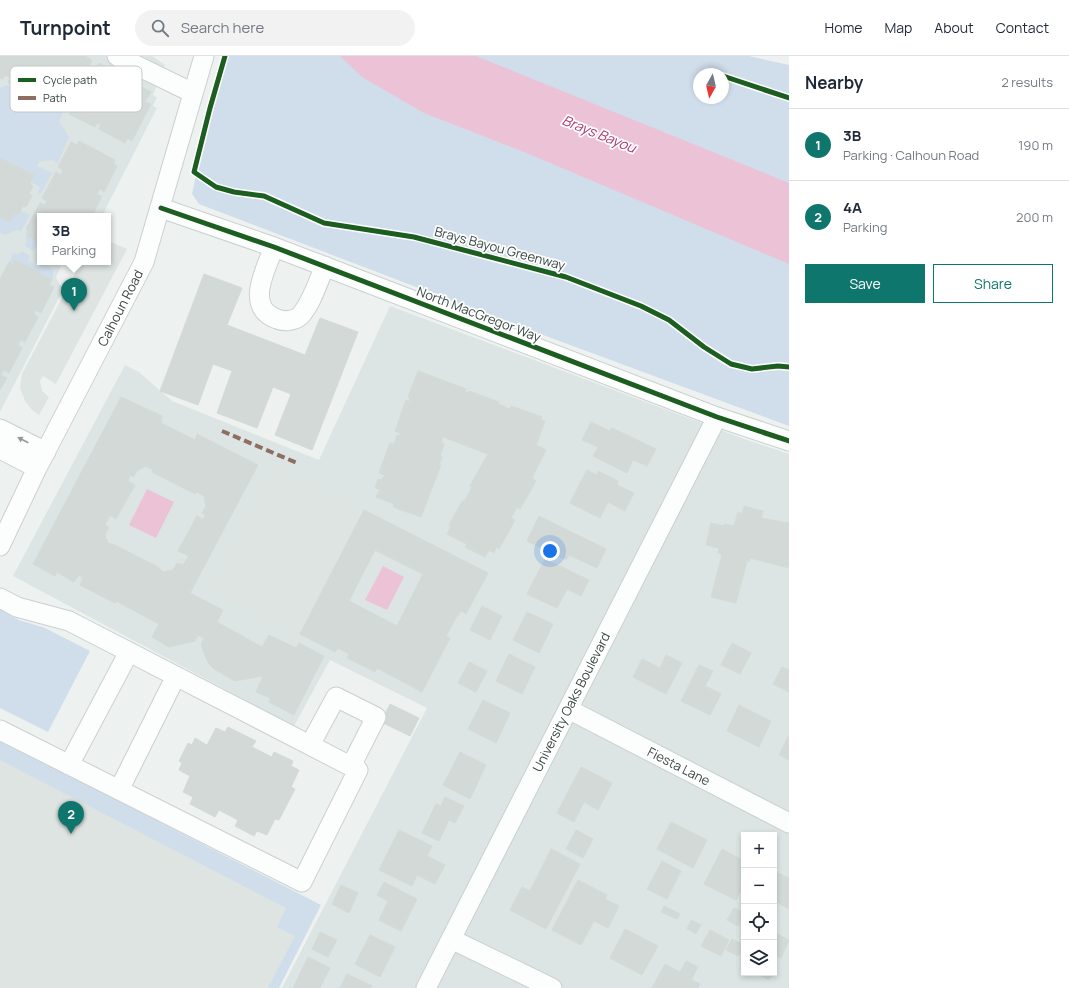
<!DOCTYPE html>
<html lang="en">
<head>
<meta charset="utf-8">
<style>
  :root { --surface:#fff; --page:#f2f2f3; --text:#1f2937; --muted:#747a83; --line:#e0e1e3; --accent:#0f766e }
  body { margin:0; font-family:Manrope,sans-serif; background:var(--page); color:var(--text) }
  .controls { position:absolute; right:12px; bottom:12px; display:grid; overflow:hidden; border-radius:0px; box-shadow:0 2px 6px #0003 }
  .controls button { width:36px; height:36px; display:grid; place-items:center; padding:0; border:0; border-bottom:1px solid var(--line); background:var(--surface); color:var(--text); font:20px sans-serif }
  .compass { position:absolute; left:693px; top:12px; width:36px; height:36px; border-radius:50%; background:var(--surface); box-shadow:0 2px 6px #0003; rotate:188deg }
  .you { position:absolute; left:550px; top:495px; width:14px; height:14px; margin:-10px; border:3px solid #fff; border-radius:50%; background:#1a73e8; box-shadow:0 0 0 6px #1a73e833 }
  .badge { display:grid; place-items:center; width:26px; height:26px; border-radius:50%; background:var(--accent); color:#fff; font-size:13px; font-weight:700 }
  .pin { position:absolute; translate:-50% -33px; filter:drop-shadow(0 1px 2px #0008) }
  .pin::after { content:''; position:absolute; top:21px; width:14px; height:12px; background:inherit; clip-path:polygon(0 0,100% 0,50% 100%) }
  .popup { position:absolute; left:37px; top:157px; width:74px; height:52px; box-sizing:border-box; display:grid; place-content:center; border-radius:0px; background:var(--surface); filter:drop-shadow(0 1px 3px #0005); font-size:13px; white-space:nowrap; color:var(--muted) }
  .popup b { font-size:15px; color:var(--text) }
  .popup::after { content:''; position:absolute; left:50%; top:100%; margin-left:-8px; border:8px solid transparent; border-top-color:var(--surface) }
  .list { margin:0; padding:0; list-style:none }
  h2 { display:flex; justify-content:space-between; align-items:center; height:52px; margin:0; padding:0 16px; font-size:17px }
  h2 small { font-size:13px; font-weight:400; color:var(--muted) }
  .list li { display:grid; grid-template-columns:26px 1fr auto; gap:12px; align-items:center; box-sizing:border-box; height:72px; padding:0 16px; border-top:1px solid var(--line) }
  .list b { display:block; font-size:15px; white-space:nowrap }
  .list p { margin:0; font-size:13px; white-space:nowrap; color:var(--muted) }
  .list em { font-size:13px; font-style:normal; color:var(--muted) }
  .actions { display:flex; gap:8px; padding:12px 16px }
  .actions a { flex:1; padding:9px 0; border:1px solid var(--accent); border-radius:0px; text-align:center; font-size:14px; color:var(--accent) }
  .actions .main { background:var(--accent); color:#fff }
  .icon { flex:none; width:22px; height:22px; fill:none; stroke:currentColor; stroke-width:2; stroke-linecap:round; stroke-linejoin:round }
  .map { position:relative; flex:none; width:789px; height:932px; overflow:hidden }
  header { display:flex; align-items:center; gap:24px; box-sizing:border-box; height:56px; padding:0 20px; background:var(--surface); border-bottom:1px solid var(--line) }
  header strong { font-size:19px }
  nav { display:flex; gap:22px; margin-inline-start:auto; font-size:14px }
  .search { width:280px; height:36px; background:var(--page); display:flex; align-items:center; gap:10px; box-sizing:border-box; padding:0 14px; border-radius:22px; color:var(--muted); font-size:15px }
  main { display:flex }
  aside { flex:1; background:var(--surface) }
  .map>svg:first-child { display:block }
</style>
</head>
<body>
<header>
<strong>Turnpoint</strong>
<div class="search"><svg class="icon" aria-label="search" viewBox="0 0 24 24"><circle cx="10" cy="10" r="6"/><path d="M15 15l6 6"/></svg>Search here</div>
<nav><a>Home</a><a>Map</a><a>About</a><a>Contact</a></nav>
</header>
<main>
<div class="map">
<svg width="789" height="932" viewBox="0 0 789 932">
  <rect width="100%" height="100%" fill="#edf2f1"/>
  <path fill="#dce5e3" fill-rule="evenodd" d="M0 0H152L165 9 153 39 157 42 153 50 157 52 102 160H40V206H63L56 221 59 228 64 232 0 356Z
    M390 250 744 383 789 398V932H282L427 652 330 604 294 670 13 520 125 309 139 316 172 345 319 404ZM744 779H774V917H744Z"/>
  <path fill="#d0ddea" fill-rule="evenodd" d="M222 0H749L789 9V370L484 257 199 148 192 138ZM699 18H723V42H699Z
    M7 29 63 57 59 65 69 81 58 107 53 104 40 105 37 110 52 117 41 138 38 137 40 131 31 126 34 119 0 102V32Z
    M17 153 30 159 21 175 16 174 5 179 0 177V159Z
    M27 174 40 185V193L35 191 33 195 25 190C27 184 25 179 27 174Z
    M22 195 30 200 28 205 39 211 42 206 53 213V223L51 224 15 205 13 209 9 207 13 197 18 198Z
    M0 554 19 564 45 572 90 595 48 676 0 652Z
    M0 684 321 849 279 932H266L0 705Z"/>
  <path fill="#dee4e2" d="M108 185 127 193 56 328 43 320 40 325 42 335 49 341 39 359 32 354 25 345 20 332 22 318 81 206H108Z
    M273 408 364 454 299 581 209 534Z
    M0 704 286 852 277 871 295 880 268 932H0Z"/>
  <path fill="#ecc2d7" d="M340 0H476L789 127V208L529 98 424 57 362 21Z
    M147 433 174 446 156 482 129 469Z
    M383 510 404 521 387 554 365 544Z"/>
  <path fill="#d3d9d7" stroke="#d3dad8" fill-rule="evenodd" d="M0 0H85L92 4 87 14 90 16 92 12 95 13 99 7 120 19 115 29 120 32 123 27 125 28 128 24 151 36 145 46 151 48 132 85 127 82 125 87 99 73 101 68 97 67 95 71 69 58 71 54 66 52 64 55 38 42 40 38 36 36 34 40 8 26 11 22 5 19 3 23 0 22Z
    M79 85 115 104 113 108 117 110 104 136 100 133 97 138 102 140 92 160H40V186L28 180 30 176 26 173 40 147 45 149 47 145 42 142 56 116 61 119 63 114 58 111 71 86 77 89Z
    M0 102 34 119 30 128 33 130 29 138 32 140 26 151 23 150 18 159 15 157 10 166 0 161Z
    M15 204 52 224 49 228 54 231 41 257 36 254 34 258 38 261 25 286 20 284 18 289 22 292 9 317 4 314 1 319 7 322 0 334V223L9 206 13 209Z
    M204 218 242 232 227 269 305 299 320 262 358 276 312 394 275 379 291 338 273 331 257 372 217 357 232 315 213 308 198 349 160 335Z
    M418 315 466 333 465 336 468 337 469 335 499 346 498 348 510 353 511 350 542 361 541 364 545 365 536 389 546 394 532 422 536 425 520 453 517 451 511 462 515 464 499 493 496 491 494 497 489 494 485 501 465 491 467 488 447 478 451 470 449 469 462 445 464 446 472 431 470 430 488 398 443 381 441 387 444 388 440 400 442 401 439 409H441L421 461 393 451 394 448 376 441 379 435 380 436 381 434 375 432 378 423 381 424 385 419 379 417 390 387 394 388 397 379 399 380 400 377 395 375 406 344 409 346 410 342 408 341Z
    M121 341 162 360 161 367 195 384 197 378 258 409 190 537 223 554 217 566 262 591 269 579 296 592 299 587 324 600 294 659 269 646 270 642 256 636 263 620 235 625 214 613 208 607 201 589 204 582 198 579 195 585 169 591 152 581 159 568 116 545 115 547 80 529 83 522 79 519 74 526 57 516 55 520 33 508ZM146 410 153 414 152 416 195 438 197 436 204 440 206 450 202 457 205 459 203 464 197 460 178 495 189 500 183 509 177 507 173 514 163 516 158 511 115 489 108 487 105 479 109 471 105 469 110 459 116 463 135 429 128 425 130 419 133 421 138 414Z
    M591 366 610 375 612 372 656 393 647 410 633 404 627 417 593 400 598 391 582 384Z
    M587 414 597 419 598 415 618 425 617 429 634 437 625 455 608 446 600 462 570 447Z
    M744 450 763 455 761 462 789 467V512L750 502V505H747L736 547 711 541 722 499 718 497 719 492 706 489 711 467 724 470 725 468 734 470 738 456 742 458Z
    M364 454 488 517 466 558 461 555 458 560H457L446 580 450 582 422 636 377 612 375 616 347 602 349 598 338 592 335 596 300 578ZM375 494 423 518 397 570 349 545Z
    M539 460 606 493 597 512 569 499 566 504 527 485Z
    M545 503 589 524 581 540 567 533 557 552 527 538Z
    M482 550 502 560 490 584 470 574Z
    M527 556 553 568 539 597 513 584Z
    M732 587 751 597 740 618 721 609Z
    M509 598 535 611 522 638 496 625Z
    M666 599 682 607 666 638 633 621 642 603 660 612Z
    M469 606 487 615 476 636 458 627Z
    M699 609 713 615 705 630 721 638 710 659 681 645Z
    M782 611 789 614V636L773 628Z
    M483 644 510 657 496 687 468 673Z
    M390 648 419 662 410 680 381 666Z
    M739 649 771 665 759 691 727 675Z
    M228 671 256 685 252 691 272 701 274 696 293 705 291 710 299 714 291 731 295 733 279 764 275 763 267 779 257 775 254 780 235 770 238 764 219 754 215 761 190 748 193 741 183 736 190 720 179 714 182 707 179 705 188 687 192 689 195 682 207 689 216 672 225 676Z
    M789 679V704L779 699Z
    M460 696 486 709 470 743 443 729Z
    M581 711 612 727 598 754 584 746 574 766 557 757Z
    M445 741 464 750 455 767 449 764 439 785 422 777 436 748 441 750Z
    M671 766 707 784 693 812 657 793Z
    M399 774 432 790 427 800 445 809 435 828 417 819 412 830 379 814Z
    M576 774 593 783 583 802 566 793Z
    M551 793 580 808 546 873 510 854 522 831 530 835Z
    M722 793 744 805V829L736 844 704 828Z
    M662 805 681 815 667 843 647 833Z
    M774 815 789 822V853L775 845 774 847Z
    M578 824 607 839 605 843 619 850 608 872 594 865 581 889 552 874Z
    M384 826 417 843 401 875 379 864 388 845 377 839Z
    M341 829 358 837 349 857 332 848Z
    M664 850 680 858 677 863 661 856Z
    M734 852 744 857 738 870 727 864Z
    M691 864 701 869 696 878 687 873Z
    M625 873 658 890 642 919 610 902Z
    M710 874 729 884 721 900 701 890Z
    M320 876 337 884 328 901 312 893Z
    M774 876 789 884 781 902 774 899Z
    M370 879 395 891 380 921 355 908Z
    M732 883 744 889 738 900 726 894Z
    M308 901 330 912 320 932H293Z
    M686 905 698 911 691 924 700 928 698 932H652L665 908 680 916Z
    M755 917H773L769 924Z
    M347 918 372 930 371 932H340Z"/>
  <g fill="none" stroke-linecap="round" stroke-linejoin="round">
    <defs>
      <path id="minor" d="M117 0 193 37
        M161 152 274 191 717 361 789 385
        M274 191C266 213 244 251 277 263 284 266 294 265 300 260 312 247 318 225 325 210
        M0 373 46 396
        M0 393 37 412
        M0 490 37 412 144 206 204 0
        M0 542 17 551 69 565 358 714 302 826 0 674
        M568 653 789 767
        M310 689 336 641 376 661 351 710
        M69 709 129 596
        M119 734 176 620
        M451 883 552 932
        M426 932 717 361"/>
    </defs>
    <use href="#minor" stroke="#cbd0cf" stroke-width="21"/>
    <use href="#minor" stroke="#fcfdfd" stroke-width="19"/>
    <path stroke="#8d6e63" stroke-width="4" stroke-dasharray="8 4" stroke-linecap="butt" d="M222 375 297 407"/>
    <defs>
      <path id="cycleway" d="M225 0 210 52 194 116 216 131 234 136 264 140 324 167 414 181 566 221 641 250 669 264 704 291 731 308 752 313 778 310 789 311
        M723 20 789 42
        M161 152 274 191 717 361 789 385"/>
    </defs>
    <use href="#cycleway" stroke="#fff" stroke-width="8"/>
    <use href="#cycleway" stroke="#1b5e20" stroke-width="5"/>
  </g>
  <defs><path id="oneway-solid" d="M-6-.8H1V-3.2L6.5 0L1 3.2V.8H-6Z"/></defs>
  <use fill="#919997" href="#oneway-solid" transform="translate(23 384) rotate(-153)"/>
  <g text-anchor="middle" stroke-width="3.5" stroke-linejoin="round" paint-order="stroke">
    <g font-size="13" fill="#394844" stroke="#fff">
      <text transform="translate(500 192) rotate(15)" y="5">Brays Bayou Greenway</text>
      <text transform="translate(120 252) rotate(-63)" y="5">Calhoun Road</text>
      <text transform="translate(479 258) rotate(21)" y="5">North MacGregor Way</text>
      <text transform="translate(571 646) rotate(-63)" y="5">University Oaks Boulevard</text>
      <text transform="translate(679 710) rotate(27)" y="5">Fiesta Lane</text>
    </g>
    <g font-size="14" font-style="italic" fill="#ac3a72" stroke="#fff">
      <text transform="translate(599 78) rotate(22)" y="5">Brays Bayou</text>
    </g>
  </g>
  <rect x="10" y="10" width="132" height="46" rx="6" fill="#fff" stroke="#c4c8c7" stroke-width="1"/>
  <rect x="18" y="22" width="18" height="4" fill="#1b5e20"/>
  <rect x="18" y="40" width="18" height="4" fill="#8d6e63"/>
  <g font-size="11" fill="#394844">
    <text x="43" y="28">Cycle path</text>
    <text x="43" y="46">Path</text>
  </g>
</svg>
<div class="controls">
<button>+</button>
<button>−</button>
<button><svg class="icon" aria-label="locate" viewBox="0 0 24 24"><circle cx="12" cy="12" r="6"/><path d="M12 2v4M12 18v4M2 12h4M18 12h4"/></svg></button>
<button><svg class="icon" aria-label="layers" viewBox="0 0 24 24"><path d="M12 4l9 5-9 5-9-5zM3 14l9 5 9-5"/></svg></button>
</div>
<svg class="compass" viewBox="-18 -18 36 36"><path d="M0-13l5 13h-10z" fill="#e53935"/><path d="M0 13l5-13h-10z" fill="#747a83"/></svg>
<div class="you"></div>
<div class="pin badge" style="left:74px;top:255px">1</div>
<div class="popup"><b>3B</b>Parking</div>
<div class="pin badge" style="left:71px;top:778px">2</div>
</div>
<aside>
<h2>Nearby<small>2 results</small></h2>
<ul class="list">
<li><span class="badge">1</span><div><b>3B</b><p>Parking · Calhoun Road</p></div><em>190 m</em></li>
<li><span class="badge">2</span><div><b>4A</b><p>Parking</p></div><em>200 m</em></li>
</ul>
<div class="actions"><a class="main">Save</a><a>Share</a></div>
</aside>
</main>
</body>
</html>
